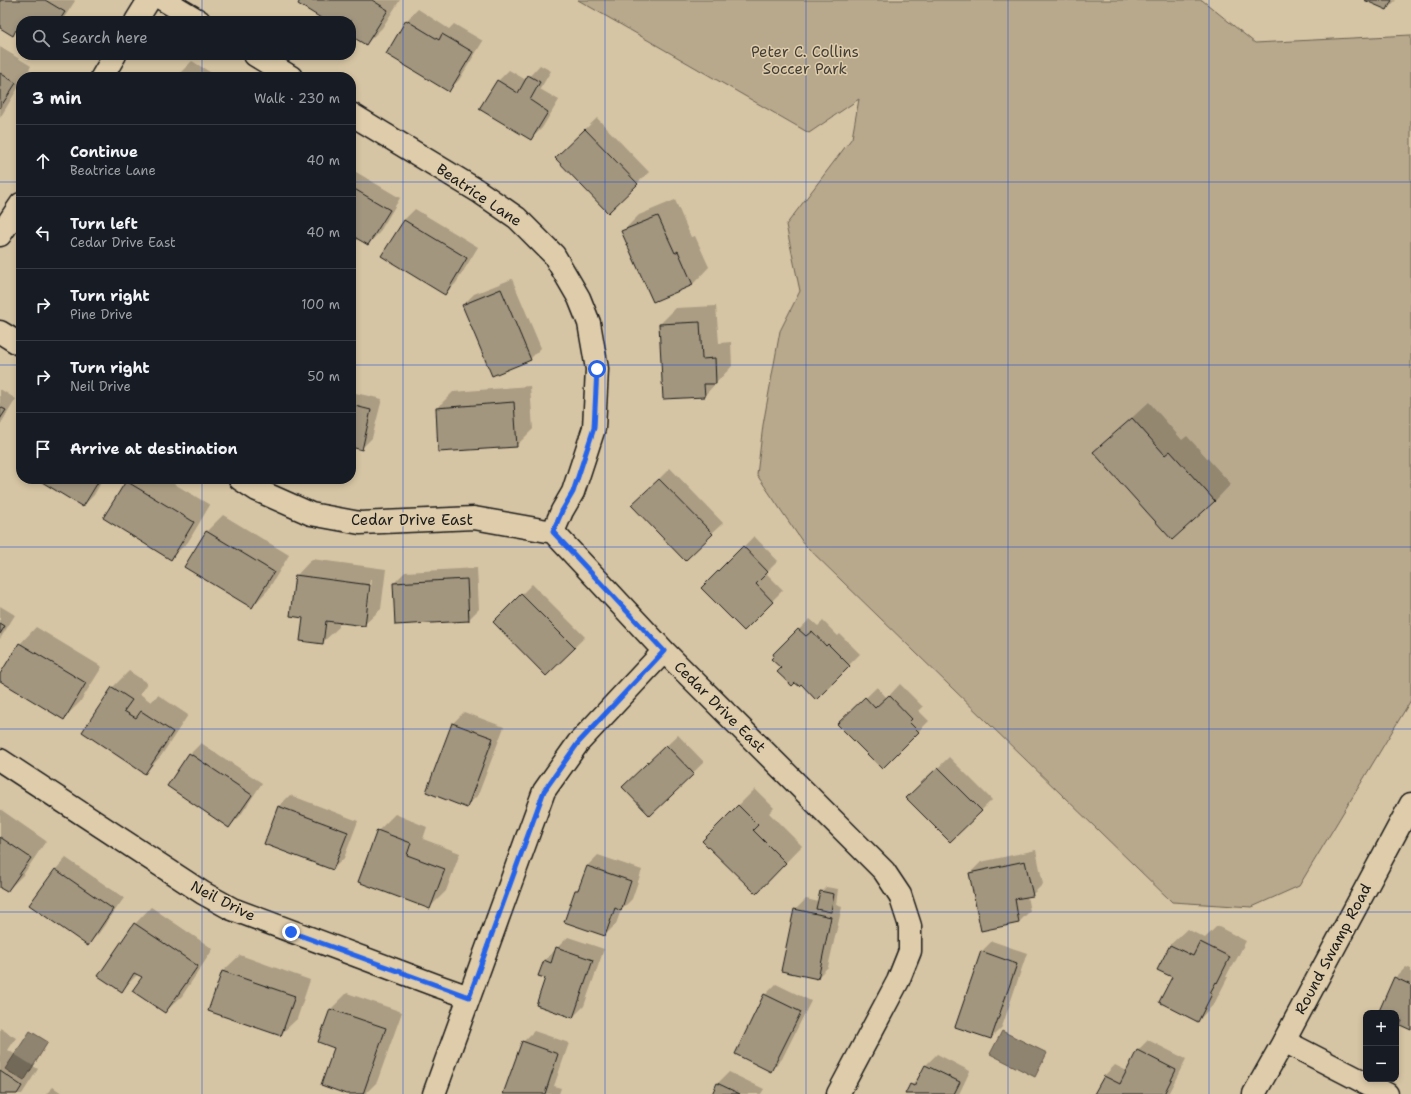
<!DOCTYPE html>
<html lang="en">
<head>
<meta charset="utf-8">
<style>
  :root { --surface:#171b24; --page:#20242c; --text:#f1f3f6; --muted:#9ea1a6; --line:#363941 }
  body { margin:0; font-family:"Shantell Sans",sans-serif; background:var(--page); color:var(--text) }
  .controls { position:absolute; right:12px; bottom:12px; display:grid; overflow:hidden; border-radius:8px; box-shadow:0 2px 6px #0003 }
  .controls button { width:36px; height:36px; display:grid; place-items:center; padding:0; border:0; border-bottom:1px solid var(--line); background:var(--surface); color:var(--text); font:20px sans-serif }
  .stop { position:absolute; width:12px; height:12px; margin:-9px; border:3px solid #2563eb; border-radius:50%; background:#fff }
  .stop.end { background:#2563eb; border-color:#fff; box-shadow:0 1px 4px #0008 }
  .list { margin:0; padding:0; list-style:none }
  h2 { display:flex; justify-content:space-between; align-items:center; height:52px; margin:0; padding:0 16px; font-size:17px }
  h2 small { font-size:13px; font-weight:400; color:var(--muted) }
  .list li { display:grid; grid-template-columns:26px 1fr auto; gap:12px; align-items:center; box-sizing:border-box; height:72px; padding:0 16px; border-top:1px solid var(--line) }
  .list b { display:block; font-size:15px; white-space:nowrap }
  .list p { margin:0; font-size:13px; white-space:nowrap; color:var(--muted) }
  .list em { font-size:13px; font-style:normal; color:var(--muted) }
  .icon { flex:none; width:22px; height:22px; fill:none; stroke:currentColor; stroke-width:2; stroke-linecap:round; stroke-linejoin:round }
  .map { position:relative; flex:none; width:1411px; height:1094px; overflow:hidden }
  .search { position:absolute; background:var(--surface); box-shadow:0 2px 6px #0003; left:16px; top:16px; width:340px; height:44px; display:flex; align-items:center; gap:10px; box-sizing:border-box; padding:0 14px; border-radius:16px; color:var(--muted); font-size:15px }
  .panel { position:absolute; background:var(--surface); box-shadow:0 2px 6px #0003; left:16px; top:72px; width:340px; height:412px; border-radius:16px }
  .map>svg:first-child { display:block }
</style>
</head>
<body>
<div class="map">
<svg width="1411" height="1094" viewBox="0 0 1411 1094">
  <rect width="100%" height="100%" fill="#d6c5a4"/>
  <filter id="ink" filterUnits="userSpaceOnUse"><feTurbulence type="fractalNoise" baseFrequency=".025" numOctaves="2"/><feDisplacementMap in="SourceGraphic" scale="8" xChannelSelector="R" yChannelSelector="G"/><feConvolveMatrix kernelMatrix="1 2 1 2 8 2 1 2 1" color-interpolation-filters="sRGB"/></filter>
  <g filter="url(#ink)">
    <path fill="#b8a98d" stroke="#6a6254" d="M578 0H1202L1255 43 1411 35V700L1299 886 1252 907 1172 902 804 544 757 475 763 425 780 331 800 291 786 225 852 138 859 99 809 133Z"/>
    <path fill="#8f8470" stroke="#615a4e" d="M30 1031 48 1042 24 1081 5 1069Z
      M1002 1031 1047 1053 1035 1077 990 1054Z"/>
    <path fill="#0003" fill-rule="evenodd" d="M0 0H74L75 1 62 21H21V32L17 29 12 35 0 27Z
      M301 0H400L382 28 366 44 351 35V21H328Z
      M1367 0H1396L1387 9Z
      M418 9 449 29 454 24 483 41 459 80 448 91 387 53 407 20Z
      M0 47 31 66 25 77H21V83L0 118Z
      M192 61 218 77H176Z
      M540 65 551 71 540 89 559 100 542 128 531 139 498 81 509 70 526 80Z
      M597 118 649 172 608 211 567 147Z
      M351 169 400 198 379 233 368 244 351 233Z
      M675 200 691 237 695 236 709 267 693 284 653 301 623 231 639 215Z
      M415 209 478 247 456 283 445 294 383 256 404 220Z
      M512 279 541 348 530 359 463 305 474 294Z
      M716 306 719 343 731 342 732 366 704 396 660 324 676 308Z
      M530 386 533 429 516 446 437 408 453 392Z
      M0 389 16 399 0 425Z
      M351 392 382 399 372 438 361 449 351 446Z
      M1149 402 1182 440 1187 436 1231 484 1215 501 1095 452Z
      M670 468 723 523 712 533 644 494Z
      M39 479H103L94 495 83 506Z
      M130 479H166L210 505 188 542 171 558 127 482Z
      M223 515 289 555 268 590 252 607 185 567 207 531Z
      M754 536 778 561 766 573 783 590 744 629 703 588Z
      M312 559 386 569 381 609 364 625 339 622V627L322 643 304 617 296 576ZM370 580H372L368 608H366Z
      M477 568 479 609 468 620 394 583 405 572Z
      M532 584 585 637 546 675 494 622Z
      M0 606 15 615 0 639Z
      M810 619 818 626 823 621 838 636 840 634 860 654 816 698 801 683 782 668 774 654Z
      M36 627 102 667 80 702 64 718 0 680V676L20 644Z
      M129 671 147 683 140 694 151 702 158 695 188 715 161 756 145 773 83 732 113 687Z
      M900 684 923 707 919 711 929 721 882 768 839 724 877 687 887 698Z
      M464 712 504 727 478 795 467 806 427 791 453 723Z
      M678 735 704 762 650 815 635 776Z
      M201 743 262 783 240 816 229 827 168 786 190 754Z
      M949 757 992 800 950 841 907 798Z
      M755 789 774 808 769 813 802 846 756 893 703 841Z
      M290 795 358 821 344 858 333 869 265 843 279 806Z
      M0 809 46 841 23 875 7 891 0 886Z
      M395 814 427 827 423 839 460 853 446 891 429 908 378 831Z
      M1036 850 1043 884 1032 895 1027 896 1030 911 1019 922 981 930 970 873 981 862Z
      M598 855 642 870 632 899 621 910 616 924 605 935 576 890 581 885 587 866Z
      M66 858 124 898 99 933 88 944 31 905 56 869Z
      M826 887 838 889 836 905 842 907 828 967 817 978 795 910 806 899 819 902 821 892Z
      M151 907 213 949 182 996 165 1012 143 977 138 974 122 990 135 924Z
      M1217 926 1246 941 1233 966 1230 969 1226 977H1228L1214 1004 1198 1021 1170 945 1187 929 1205 938Z
      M568 937 604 949 584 1006 573 1017 546 978 545 960Z
      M992 941 1027 953 1002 1027 991 1038 981 952Z
      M240 955 310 980 297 1019 280 1035 209 1010 223 971Z
      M1406 967 1411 969V1029L1403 1020 1396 1017V1013H1387L1380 1010 1395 978Z
      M776 984 811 1001 782 1059 771 1070 765 995Z
      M347 993 402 1012 377 1082 365 1094H349L335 1048 331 1009Z
      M0 1028 16 1038 8 1050 38 1069 22 1094H0Z
      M534 1031 569 1043 554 1086 561 1088 559 1094H504L523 1042Z
      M1148 1040 1186 1059 1168 1094H1095L1104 1076 1115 1065 1127 1071 1137 1051Z
      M937 1054 970 1071 959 1094H906L911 1085 922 1074 926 1065Z
      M729 1072 764 1089 761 1094H713L718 1083Z
      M53 1087 63 1094H46Z"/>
    <path fill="#a2967f" stroke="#1c1c1c" d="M0 0H45L65 12 59 21H21V33L16 30 13 36 0 28Z
      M300 0H372L388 10 366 45 351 36V21H326L298 4Z
      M1364 0H1392L1387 10Z
      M406 20 439 40 442 34 473 52 449 92 386 54Z
      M0 73 16 83 0 108Z
      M528 75 540 82 530 100 548 112 531 140 479 109 497 80 518 93Z
      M585 129 638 184 608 213 555 158Z
      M351 187 390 210 368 245 351 235Z
      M658 216 675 253 678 251 693 285 653 302 621 231Z
      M404 220 467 258 445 295 381 256Z
      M501 289 531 360 492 376 462 305Z
      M700 322 702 359 715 358 716 384H704L705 397 663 399 659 324Z
      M514 402 517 447 438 452 436 408Z
      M351 405 371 410 362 450 351 447Z
      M0 407 6 410 0 419Z
      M1132 418 1165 455 1170 451 1215 501 1172 540 1093 452Z
      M37 479H100L83 507Z
      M659 479 713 534 685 561 631 505Z
      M126 481 194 522 171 560 103 518Z
      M206 531 274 572 252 608 184 567Z
      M743 546 768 572 756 584 773 602 744 631 701 588Z
      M295 575 370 585 365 626 326 621 323 644 300 641 303 618 290 616Z
      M467 579 469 621 395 625 393 583Z
      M521 594 575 648 546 676 493 622Z
      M0 623 5 626 0 634Z
      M798 629 806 636 812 631 826 646 828 644 850 666 816 700 801 684 799 686 795 683 792 686 777 672 781 668 771 659 774 656 773 654Z
      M19 643 86 683 64 720 0 681V674Z
      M112 687 132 700 124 711 136 718 141 711 173 732 145 774 82 732Z
      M889 695 912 719 909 722 919 732 882 769 837 724 865 697 875 708Z
      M452 723 493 738 467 808 426 792Z
      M666 745 694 774 650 816 622 787Z
      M189 753 252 795 229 828 167 786Z
      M938 767 982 811 950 842 906 798Z
      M738 805 758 825 753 830 786 863 756 894 702 841Z
      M278 806 348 832 333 870 264 844Z
      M377 830 411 843 407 855 445 869 430 909 358 882Z
      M0 837 31 858 7 892 0 888Z
      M1025 861 1033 896 1015 899 1019 923 981 931 969 873Z
      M587 866 631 881 621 911 615 908 605 936 564 922 575 890H578Z
      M55 869 113 909 88 946 29 905Z
      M820 891 834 894 831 912 816 909Z
      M794 909 831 917 818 979 781 971Z
      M134 923 198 966 165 1013 132 991 142 977 134 973 122 992 98 976Z
      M1200 942 1230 957 1217 983 1216 982 1210 993 1212 994 1198 1022 1159 1002 1172 977 1157 970 1170 945 1193 956Z
      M556 947 593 960 573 1018 536 1005 545 978 538 976 544 960 551 963Z
      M981 951 1017 964 991 1039 955 1027Z
      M222 971 295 996 281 1036 208 1011Z
      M1394 977 1411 985V1030L1400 1025 1402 1021 1396 1018V1013H1384L1379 1011Z
      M764 994 801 1012 771 1072 735 1054Z
      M330 1009 386 1028 363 1094H346L321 1085 334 1048 318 1042Z
      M522 1041 558 1054 545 1094H503Z
      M1137 1050 1176 1070 1164 1094H1094L1104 1076 1120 1084Z
      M925 1065 960 1082 954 1094H905L910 1084 914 1086Z
      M0 1071 22 1086 17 1094H0Z
      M717 1083 740 1094H712Z"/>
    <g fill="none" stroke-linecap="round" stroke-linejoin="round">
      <defs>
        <path id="minor" d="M164 0 199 21
          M136 21 149 0
          M255 55 291 77
          M102 77 115 55
          M351 114 478 191 517 218 554 255 579 298 589 323 597 369 594 428 573 492 562 511 553 532
          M0 235 21 204
          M0 332 21 345
          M240 479 257 490 311 514 360 523 474 518 553 532 664 651 884 871 900 895 910 926V951L898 981 838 1094
          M0 760 203 893 232 909 438 986 469 997
          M1284 1041 1387 1094
          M434 1094 544 791 578 743 664 651"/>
        <path id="major" d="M1254 1094 1284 1041 1411 804"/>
      </defs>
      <use href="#minor" stroke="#1c1c1c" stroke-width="25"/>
      <use href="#major" stroke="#1c1c1c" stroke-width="25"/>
      <use href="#minor" stroke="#deccaa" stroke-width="22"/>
      <use href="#major" stroke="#deccaa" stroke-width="22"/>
    </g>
  </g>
  <g fill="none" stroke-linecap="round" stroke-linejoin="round" filter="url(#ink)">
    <path stroke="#2563eb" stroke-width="5" d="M291 932 469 997 544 791 578 743 664 651 553 532 562 511 573 492 594 428 597 369"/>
  </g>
  <path fill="none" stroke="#1d4ed8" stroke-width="1" stroke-opacity="0.55" d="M202 0V21M403 0V1094M605 0V1094M806 0V1094M1008 0V1094M1209 0V1094M202 55V77M0 182H21M351 182H1411M0 365H21M351 365H1411M202 479V1094M0 547H1411M0 729H1411M0 912H1411"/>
  <g text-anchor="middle" stroke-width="3" stroke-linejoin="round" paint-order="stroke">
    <g font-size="15" fill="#433f38" stroke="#deccaa">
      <text x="805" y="57">Peter C. Collins<tspan x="805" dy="17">Soccer Park</tspan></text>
    </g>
    <g font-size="15" fill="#1c1c1c" stroke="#deccaa">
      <text transform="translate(479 195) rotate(34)" y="5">Beatrice Lane</text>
      <text x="412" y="525">Cedar Drive East</text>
      <text transform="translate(720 707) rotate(45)" y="5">Cedar Drive East</text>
      <text transform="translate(223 901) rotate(27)" y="5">Neil Drive</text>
      <text transform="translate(1333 949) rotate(-62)" y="5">Round Swamp Road</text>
    </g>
  </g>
</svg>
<div class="controls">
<button>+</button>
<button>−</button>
</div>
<div class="stop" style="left:597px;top:369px"></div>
<div class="stop end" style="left:291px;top:932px"></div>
<div class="search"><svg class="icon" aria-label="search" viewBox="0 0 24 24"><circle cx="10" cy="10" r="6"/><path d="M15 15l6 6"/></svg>Search here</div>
<section class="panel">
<h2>3 min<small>Walk · 230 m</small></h2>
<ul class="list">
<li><svg class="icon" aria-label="ahead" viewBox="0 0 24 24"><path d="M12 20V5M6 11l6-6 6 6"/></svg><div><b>Continue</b><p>Beatrice Lane</p></div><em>40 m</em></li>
<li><svg class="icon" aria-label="left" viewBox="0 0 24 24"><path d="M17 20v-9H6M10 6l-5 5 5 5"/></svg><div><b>Turn left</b><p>Cedar Drive East</p></div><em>40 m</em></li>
<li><svg class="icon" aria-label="right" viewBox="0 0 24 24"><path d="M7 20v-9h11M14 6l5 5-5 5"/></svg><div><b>Turn right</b><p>Pine Drive</p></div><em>100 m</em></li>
<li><svg class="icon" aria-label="right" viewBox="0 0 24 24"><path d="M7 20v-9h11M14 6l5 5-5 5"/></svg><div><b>Turn right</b><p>Neil Drive</p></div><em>50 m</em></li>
<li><svg class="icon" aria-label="arrive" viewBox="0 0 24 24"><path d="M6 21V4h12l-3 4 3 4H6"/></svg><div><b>Arrive at destination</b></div></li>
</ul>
</section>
</div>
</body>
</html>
